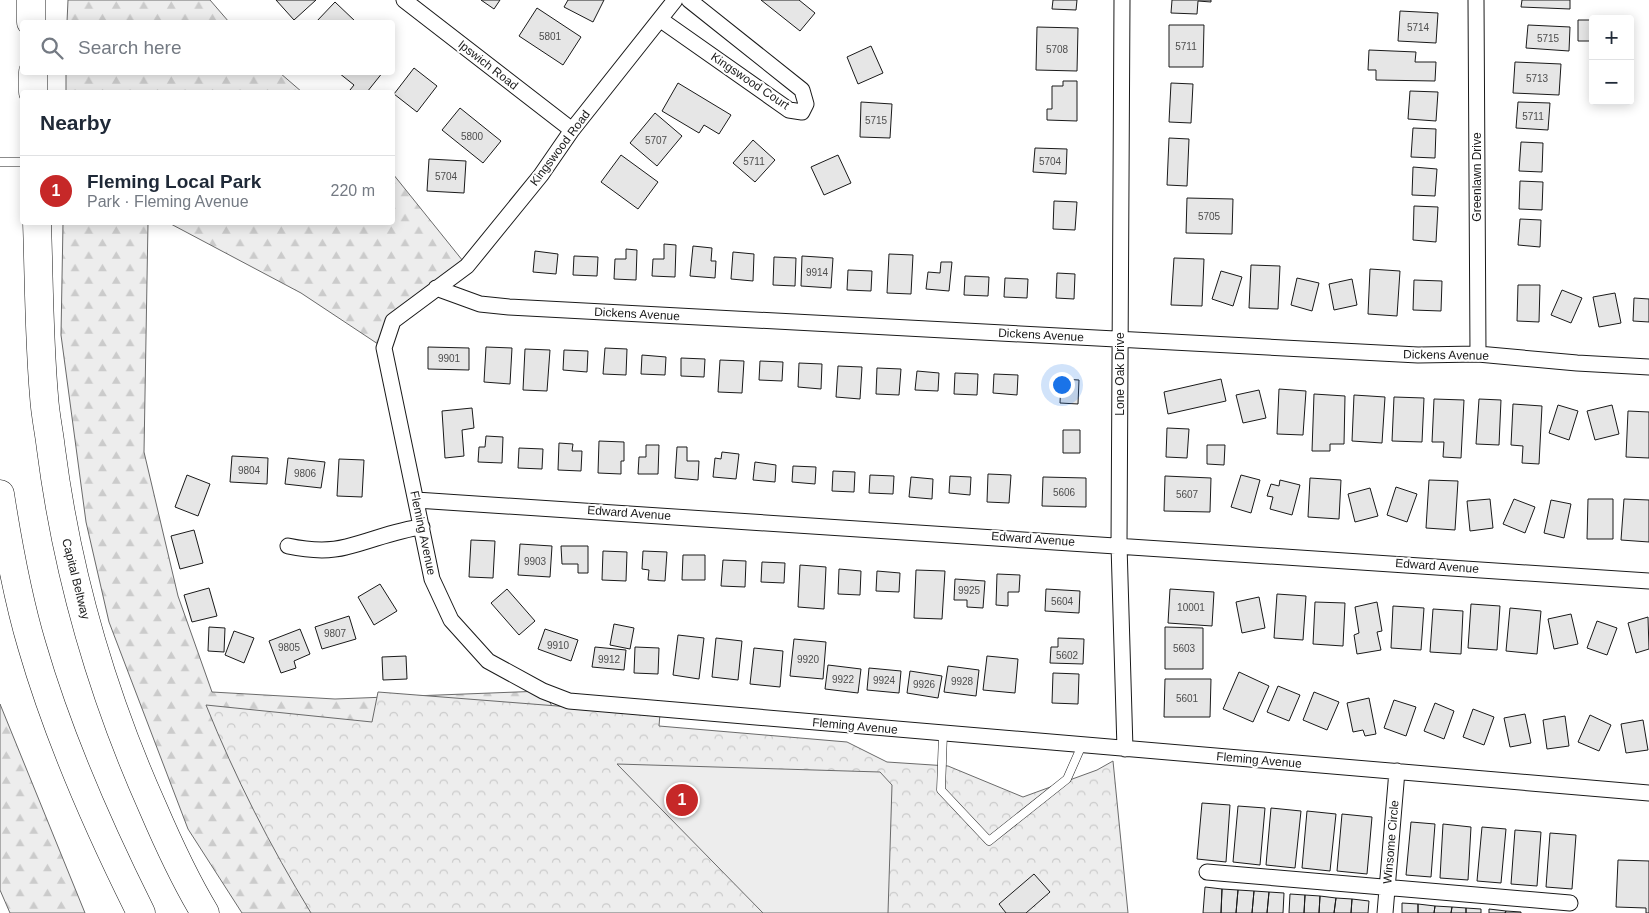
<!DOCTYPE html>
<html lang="en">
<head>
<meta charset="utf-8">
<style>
  :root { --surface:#fff; --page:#f6f6f7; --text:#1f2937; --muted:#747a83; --line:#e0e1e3; --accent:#c62828 }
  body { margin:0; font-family:Helvetica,sans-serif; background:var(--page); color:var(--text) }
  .controls { position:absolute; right:15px; top:15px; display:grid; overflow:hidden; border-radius:5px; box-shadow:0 2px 12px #0003 }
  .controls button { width:45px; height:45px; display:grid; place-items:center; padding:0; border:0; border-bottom:1px solid var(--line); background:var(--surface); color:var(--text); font:25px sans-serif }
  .you { position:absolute; left:1061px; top:384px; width:18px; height:18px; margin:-12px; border:4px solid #fff; border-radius:50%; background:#1a73e8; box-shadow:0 0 0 8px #1a73e833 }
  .badge { display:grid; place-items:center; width:32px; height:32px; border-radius:50%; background:var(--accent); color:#fff; font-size:16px; font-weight:700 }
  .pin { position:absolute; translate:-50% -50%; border:2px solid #fff; box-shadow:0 1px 5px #0006 }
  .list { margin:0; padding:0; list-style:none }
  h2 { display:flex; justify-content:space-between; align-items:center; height:65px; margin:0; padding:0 20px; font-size:21px }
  h2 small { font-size:16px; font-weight:400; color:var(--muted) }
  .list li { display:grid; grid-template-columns:32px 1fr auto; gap:15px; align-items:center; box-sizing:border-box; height:70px; padding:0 20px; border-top:1px solid var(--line) }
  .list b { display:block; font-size:19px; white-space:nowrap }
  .list p { margin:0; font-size:16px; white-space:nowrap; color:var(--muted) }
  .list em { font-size:16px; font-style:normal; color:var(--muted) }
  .icon { flex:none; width:28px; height:28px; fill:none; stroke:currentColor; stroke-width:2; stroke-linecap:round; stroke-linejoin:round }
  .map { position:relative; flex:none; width:1649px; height:913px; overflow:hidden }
  .search { position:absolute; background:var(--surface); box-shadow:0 2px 12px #0003; left:20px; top:20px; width:375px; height:55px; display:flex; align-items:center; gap:12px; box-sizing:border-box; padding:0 18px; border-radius:5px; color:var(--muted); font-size:19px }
  .panel { position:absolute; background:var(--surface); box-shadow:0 2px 12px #0003; left:20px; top:90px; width:375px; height:135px; border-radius:5px }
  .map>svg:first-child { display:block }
</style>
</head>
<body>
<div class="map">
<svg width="1649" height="913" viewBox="0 0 1649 913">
  <defs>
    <pattern id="forest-firs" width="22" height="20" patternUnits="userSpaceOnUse" patternTransform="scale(1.25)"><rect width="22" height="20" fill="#ededed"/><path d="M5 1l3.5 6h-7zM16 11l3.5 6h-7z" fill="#cbcbcb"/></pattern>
    <pattern id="park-crowns" width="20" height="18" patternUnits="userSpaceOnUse" patternTransform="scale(1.25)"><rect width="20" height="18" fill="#ededed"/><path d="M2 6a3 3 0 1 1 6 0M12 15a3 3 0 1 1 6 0" fill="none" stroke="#cbcbcb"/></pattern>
  </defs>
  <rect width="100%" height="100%" fill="#fff"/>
  <path fill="url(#forest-firs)" stroke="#6a6a6a" d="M68 0H210L229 22H67Z
    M66 73H280L302 92H66Z
    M393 174 467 266 393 321 384 348 301 293 169 223 392 222Z
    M63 223H148L144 452 178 596 212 692 335 699 543 691 592 773 728 913H242L188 829 109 622 86 522 61 335Z
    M0 704 85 913H10L0 890Z"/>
  <path fill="url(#park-crowns)" stroke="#6a6a6a" d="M378 692 660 714 659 726 847 742 887 762 948 766 1023 797 1097 770 1113 761 1128 913H311C270 846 235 777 206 705L372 722Z"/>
  <path fill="#ededed" stroke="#6a6a6a" d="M617 764 880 772 892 785 888 913H763Z"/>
  <path fill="#e6e6e6" stroke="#1a1a1a" d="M276 0H316L294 20Z
    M481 0H500L494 9Z
    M568 0H604L593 22 564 7Z
    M761 0H799L815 13 800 31Z
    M1053 0H1077L1076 10 1052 9Z
    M1172 0H1211V2L1198 1 1197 14 1171 13Z
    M1522 0H1570V9L1521 7Z
    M335 2 356 22H316Z
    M537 8 581 37 563 65 519 36Z
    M1400 11 1438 13 1436 43 1398 41Z
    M1578 20H1593V41H1578Z
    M1169 25H1204L1203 67H1169Z
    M1528 25 1570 27 1569 51 1526 48Z
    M1037 27 1078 28 1077 71 1036 70Z
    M871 46 883 73 858 84 847 57Z
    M1369 50 1416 52 1415 62H1436L1435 81 1376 80V70H1368Z
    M1515 62 1561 64 1559 95 1513 93Z
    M414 68 437 86 417 112 394 94Z
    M383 72 367 92H353L350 90 354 85 339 73Z
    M1063 81H1077V121L1047 120V109H1052V86H1063Z
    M678 83 731 115 719 134 704 125 699 133 662 111Z
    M1171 83 1193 84 1191 123 1169 122Z
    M1410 91 1438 92 1436 121 1408 119Z
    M861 102 892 104 890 138 860 137Z
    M1518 102 1550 103 1548 130 1516 128Z
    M460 108 501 141 483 163 442 130Z
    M655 113 682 136 657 166 630 143Z
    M1413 128 1436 129 1435 158 1411 157Z
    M1169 138 1189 139 1187 186 1167 185Z
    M753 140 775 160 755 182 733 163Z
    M1521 142 1543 143 1542 172 1519 171Z
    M1035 148 1067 149 1066 174 1033 172Z
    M621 155 658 182 638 209 601 182Z
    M838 155 851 183 824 195 811 167Z
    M429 159 466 161 464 193 427 191Z
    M1413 167 1437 169 1435 196 1412 195Z
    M1520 181 1543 182 1542 210 1519 209Z
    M1187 198 1233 199 1232 234 1186 233Z
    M1054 201 1077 202 1075 230 1053 229Z
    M1414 206 1438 207 1436 242 1413 240Z
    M1520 219 1541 220 1540 247 1518 245Z
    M664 244 676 245 675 277 652 276 653 259H664Z
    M693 246 712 248 711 261H716L715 278 690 276Z
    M626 249 637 250 636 280 614 279 615 259H626Z
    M535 251 558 254 556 274 533 272Z
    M733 252 754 254 753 281 731 279Z
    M889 254 913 255 911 294 887 293Z
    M574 256 598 257 597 276 573 275Z
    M802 256 833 258 831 288 801 286Z
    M774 257 796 258 795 286 773 285Z
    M1174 258 1204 259 1202 306 1171 305Z
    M941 262H952L949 291 926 289 928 272 940 273Z
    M1251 265 1280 266 1278 309 1249 308Z
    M1370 269 1400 271 1397 316 1368 314Z
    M848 270 872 271 871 291 847 290Z
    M1221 271 1242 277 1233 306 1212 299Z
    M1057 273 1075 274 1074 299 1056 298Z
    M965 276 989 277 988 296 964 295Z
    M1005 278 1028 279 1027 298 1004 297Z
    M1297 278 1319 283 1312 311 1291 305Z
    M1352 279 1357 305 1334 310 1329 284Z
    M1414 280 1442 281 1441 311 1413 310Z
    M1518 285H1540L1539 322 1517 321Z
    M1562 290 1582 298 1571 323 1551 315Z
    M1615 293 1621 323 1599 327 1593 297Z
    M1634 298 1649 299V322L1633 321Z
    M428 347 469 348V370L428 369Z
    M486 347 512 348 510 384 484 382Z
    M605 348 627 349 626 375 603 374Z
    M525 349 550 350 547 391 523 390Z
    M564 350 588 351 587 372 563 370Z
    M642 355 666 357 665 375 641 374Z
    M681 358 705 359 704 377 681 376Z
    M720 360 744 361 742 393 718 392Z
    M760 361 783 362 782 381 759 380Z
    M799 363 822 364 821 389 798 387Z
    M838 366 862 367 860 399 836 397Z
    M877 368 901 369 899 395 876 394Z
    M917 371 939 373 938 391 915 390Z
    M955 373 978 374 977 395 954 394Z
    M994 374 1018 375 1017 395 993 393Z
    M1061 379 1079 380 1078 404 1060 403Z
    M1221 379 1226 401 1168 414 1164 392Z
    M1279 389 1306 391 1303 435 1277 434Z
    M1259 390 1266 418 1243 423 1236 395Z
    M1314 394 1345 396 1344 444H1330V451H1312Z
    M1354 395 1385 397 1382 443 1352 441Z
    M1394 397 1424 398 1422 442 1392 441Z
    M1434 399 1464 400 1461 458 1443 457 1444 442H1432Z
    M1479 399 1501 400 1499 445 1476 444Z
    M1513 404 1542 406 1539 464 1522 463 1523 446 1511 445Z
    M1558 405 1578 411 1569 440 1549 433Z
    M1612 405 1619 434 1595 440 1587 411Z
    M472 408 474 428 462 430 464 456 445 458 442 411Z
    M1628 411 1649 412V458L1626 457Z
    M1167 428 1189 429 1187 458 1166 457Z
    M1063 430H1080V453H1063Z
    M486 436 503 437 502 463 478 462 479 447H485Z
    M599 441 624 442V461H621V474L598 473Z
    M559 443 573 444 572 451H582L581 471 558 470Z
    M646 445H659L658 474H638L639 457H646Z
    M1207 445H1225L1224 465 1207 464Z
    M677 447H687V461H699L698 480 675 478Z
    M519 448 543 449 542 469 518 468Z
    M722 452 739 454 736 479 713 477 715 458 721 459Z
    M232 456 268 458 267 484 230 482Z
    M288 458 325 462 321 488 285 484Z
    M339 459 364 460 362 497 337 496Z
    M755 462 776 465 775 482 753 480Z
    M793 466 816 467 815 484 792 482Z
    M833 471 855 472 854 492 832 491Z
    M988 474 1011 475 1009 503 987 502Z
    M187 475 210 484 198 516 175 507Z
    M870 475 894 476 893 494 869 493Z
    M1241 475 1260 480 1251 513 1231 507Z
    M950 476 971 477 970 495 949 493Z
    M1165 476 1211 478 1210 512 1164 511Z
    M911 477 933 479 932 499 909 497Z
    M1043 477 1086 478V507L1042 506Z
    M1310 478 1341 480 1339 519 1308 517Z
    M1280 480 1300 485 1292 515 1270 509 1273 497 1267 496 1271 484 1279 486Z
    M1429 480 1458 481 1455 530 1426 528Z
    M1396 487 1417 494 1407 522 1387 515Z
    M1370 488 1378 516 1355 522 1348 494Z
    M1490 499 1493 528 1470 531 1467 501Z
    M1514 499 1535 507 1525 533 1503 524Z
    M1588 499H1613V539H1587Z
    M1624 499 1649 500V542L1621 540Z
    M1551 500 1571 504 1564 538 1544 533Z
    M194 530 203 563 180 569 171 536Z
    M471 540 495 541 493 578 469 577Z
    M520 544 552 546 550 577 518 575Z
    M561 546H588V573H578V564H562Z
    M603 551 627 552 626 581 602 580Z
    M643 551 667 552 665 581 648 580 649 570 642 569Z
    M683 555H705V580H682Z
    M723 560 746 561 745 587 721 586Z
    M762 562 785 563 784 583 761 582Z
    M800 565 826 567 824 609 798 607Z
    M839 569 861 571 860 595 838 594Z
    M916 570 945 571 942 619 914 618Z
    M877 571 900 573 899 592 876 591Z
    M997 574 1020 575 1019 592H1008V606L996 605Z
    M955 579 985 581 983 608 967 607V600H954Z
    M380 584 397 611 374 625 358 597Z
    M209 588 217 616 192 622 184 595Z
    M507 589 535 621 519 635 491 603Z
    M1046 589 1080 591 1079 613 1045 611Z
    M1170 589 1214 592 1212 626 1168 623Z
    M1277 594 1306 596 1303 640 1274 638Z
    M1259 597 1265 628 1242 633 1236 602Z
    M1315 602 1345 603 1343 646 1313 644Z
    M1377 602 1382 631 1377 632 1381 650 1357 654 1354 635 1359 633 1355 607Z
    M1471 604 1500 606 1497 650 1468 648Z
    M1393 606 1424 608 1421 650 1391 648Z
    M1510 608 1541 611 1537 654 1506 651Z
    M1433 609 1463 611 1461 654 1430 652Z
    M1571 614 1578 644 1554 649 1548 619Z
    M349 616 356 639 322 649 315 627Z
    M1648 617 1649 649 1636 653 1628 623Z
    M1597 621 1617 628 1607 655 1587 648Z
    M614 624 634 628 630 649 610 645Z
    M209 627 225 628 224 652 208 651Z
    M1165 627 1203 628V669H1165Z
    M300 629 310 654 294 661 296 668 281 673 269 641Z
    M545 629 578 640 571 661 538 649Z
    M234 631 254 638 244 663 225 655Z
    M678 635 704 638 699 679 673 675Z
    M716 638 742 641 738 680 712 677Z
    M1058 638 1084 639 1083 664 1050 663 1051 647H1058Z
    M794 639 826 642 823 679 790 676Z
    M595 647 626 650 624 670 592 667Z
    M635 647 659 648 658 674 634 673Z
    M754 648 783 651 780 687 750 684Z
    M406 656 407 679 383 680 382 657Z
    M987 656 1018 659 1015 693 983 690Z
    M828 665 861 669 858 693 825 689Z
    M948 666 979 670 976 696 944 692Z
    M869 668 901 671 899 693 867 690Z
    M910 671 942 676 938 698 907 693Z
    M1239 672 1269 686 1253 722 1223 709Z
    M1053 673 1079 674 1078 704 1052 703Z
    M1165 679H1211L1210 717H1164Z
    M1278 686 1300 695 1289 721 1267 712Z
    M1314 692 1339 702 1327 730 1303 720Z
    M1369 698 1376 734 1365 736 1363 730 1353 732 1347 703Z
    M1394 700 1416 707 1406 736 1384 728Z
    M1435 703 1454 711 1444 739 1424 731Z
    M1473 709 1494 717 1484 745 1463 737Z
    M1525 714 1531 743 1510 747 1504 718Z
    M1590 715 1611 725 1599 751 1578 742Z
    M1565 716 1569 746 1547 749 1543 720Z
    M1643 720 1648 750 1626 753 1621 724Z
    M1202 803 1230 805 1226 862 1197 859Z
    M1238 806 1265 808 1260 865 1233 862Z
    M1271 808 1301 811 1295 868 1266 865Z
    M1307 811 1336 814 1330 871 1302 868Z
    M1342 814 1372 817 1367 874 1337 871Z
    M1411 822 1435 824 1431 877 1406 875Z
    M1443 824 1471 827 1468 880 1440 878Z
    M1482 827 1506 829 1501 883 1477 881Z
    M1515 830 1541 832 1537 886 1511 884Z
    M1550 833 1576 835 1572 889 1546 887Z
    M1618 860 1649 861V913H1646V908L1616 907Z
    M1034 874 1050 892 1026 913H1006L999 904Z
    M1205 887 1222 889 1221 913H1203Z
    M1222 889 1238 890 1236 913H1221Z
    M1238 890 1254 891 1252 913H1236Z
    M1254 891 1269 892 1267 913H1252Z
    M1269 892 1284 893 1283 913H1267Z
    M1290 894 1305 895 1304 913H1289Z
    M1305 895 1320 896 1319 913H1304Z
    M1320 896 1336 898 1334 913H1319Z
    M1336 898 1352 899 1351 913H1334Z
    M1352 899 1369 901 1368 913H1351Z
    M1402 903 1418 904V913H1402Z
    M1418 904 1435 906 1434 913H1418Z
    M1435 906 1452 907 1451 913H1434Z
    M1452 907 1466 908V913H1451Z
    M1466 908 1481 909V913H1466Z
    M1489 909 1506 911 1505 913H1489Z
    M1506 911 1521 912V913H1505Z"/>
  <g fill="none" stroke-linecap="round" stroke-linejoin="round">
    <defs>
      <path id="service" d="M0 162H22
        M943 734 941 790 989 841 1067 779 1082 745"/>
      <path id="minor" d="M404 0 572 130
        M675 0 572 130 541 175 467 266 393 321 384 348 432 579 451 620 488 661 543 691 569 701 1649 793
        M1122 0 1119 545 1125 749
        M1476 0 1478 354
        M661 20 789 110 802 112 806 104 802 90 689 0
        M436 288 480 304 509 307 1418 355 1478 354 1577 363 1649 367
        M416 500 1649 581
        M288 546C307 550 327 552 346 547 372 541 395 530 422 527
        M1207 872 1570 903
        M1385 913 1397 771"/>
      <path id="motorway" d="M31 0V22
        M33 72V92
        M37 222C39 280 39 339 44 396 45 414 49 431 51 449 67 573 102 694 153 808 168 843 185 880 205 913
        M0 494C8 545 17 596 32 646 59 739 98 827 141 913"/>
    </defs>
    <use href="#service" stroke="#1a1a1a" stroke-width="9"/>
    <use href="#minor" stroke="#1a1a1a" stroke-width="17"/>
    <use href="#motorway" stroke="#1a1a1a" stroke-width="29"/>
    <use href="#service" stroke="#fff" stroke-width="8"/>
    <use href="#minor" stroke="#fff" stroke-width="15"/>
    <use href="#motorway" stroke="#fff" stroke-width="28"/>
  </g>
  <g text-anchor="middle" stroke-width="4" stroke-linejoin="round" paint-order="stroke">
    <g font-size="10" fill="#4d4d4d">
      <text x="1418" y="31">5714</text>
      <text x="550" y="40">5801</text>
      <text x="1548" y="42">5715</text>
      <text x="1186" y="50">5711</text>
      <text x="1057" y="53">5708</text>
      <text x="1537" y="82">5713</text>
      <text x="1533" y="120">5711</text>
      <text x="876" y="124">5715</text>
      <text x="472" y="140">5800</text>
      <text x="656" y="144">5707</text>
      <text x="754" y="165">5711</text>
      <text x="1050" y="165">5704</text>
      <text x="446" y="180">5704</text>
      <text x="1209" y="220">5705</text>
      <text x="817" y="276">9914</text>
      <text x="449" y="362">9901</text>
      <text x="249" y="474">9804</text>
      <text x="305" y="477">9806</text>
      <text x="1064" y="496">5606</text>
      <text x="1187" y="498">5607</text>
      <text x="535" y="565">9903</text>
      <text x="969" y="594">9925</text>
      <text x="1062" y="605">5604</text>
      <text x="1191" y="611">10001</text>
      <text x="335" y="637">9807</text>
      <text x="558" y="649">9910</text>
      <text x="289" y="651">9805</text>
      <text x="1184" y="652">5603</text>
      <text x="1067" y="659">5602</text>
      <text x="609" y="663">9912</text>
      <text x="808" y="663">9920</text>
      <text x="843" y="683">9922</text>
      <text x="884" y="684">9924</text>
      <text x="962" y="685">9928</text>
      <text x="924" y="688">9926</text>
      <text x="1187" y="702">5601</text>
    </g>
    <g font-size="12" fill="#1a1a1a" stroke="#fff">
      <text transform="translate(488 65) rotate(38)" y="4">Ipswich Road</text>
      <text transform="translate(750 81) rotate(34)" y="4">Kingswood Court</text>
      <text transform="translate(560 148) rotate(-53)" y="4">Kingswood Road</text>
      <text transform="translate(1477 177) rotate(-90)" y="4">Greenlawn Drive</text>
      <text transform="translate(637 314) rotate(3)" y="4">Dickens Avenue</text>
      <text transform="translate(1041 335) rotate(3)" y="4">Dickens Avenue</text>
      <text transform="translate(1446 355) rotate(1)" y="4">Dickens Avenue</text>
      <text transform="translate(1120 374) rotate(-90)" y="4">Lone Oak Drive</text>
      <text transform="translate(629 513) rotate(4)" y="4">Edward Avenue</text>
      <text transform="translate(423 533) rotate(78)" y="4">Fleming Avenue</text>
      <text transform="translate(1033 539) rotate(4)" y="4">Edward Avenue</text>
      <text transform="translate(1437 566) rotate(4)" y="4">Edward Avenue</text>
      <text transform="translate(76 579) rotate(76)" y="4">Capital Beltway</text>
      <text transform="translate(855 726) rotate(5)" y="4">Fleming Avenue</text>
      <text transform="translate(1259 760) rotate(5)" y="4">Fleming Avenue</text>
      <text transform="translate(1391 842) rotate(-85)" y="4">Winsome Circle</text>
    </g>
  </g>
</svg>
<div class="controls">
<button>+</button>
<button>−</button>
</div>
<div class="you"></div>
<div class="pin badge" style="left:682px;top:800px">1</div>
<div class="search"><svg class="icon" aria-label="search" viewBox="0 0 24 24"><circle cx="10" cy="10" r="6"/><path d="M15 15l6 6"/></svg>Search here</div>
<section class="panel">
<h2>Nearby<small></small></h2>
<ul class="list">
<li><span class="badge">1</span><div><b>Fleming Local Park</b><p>Park · Fleming Avenue</p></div><em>220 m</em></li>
</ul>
</section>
</div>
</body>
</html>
